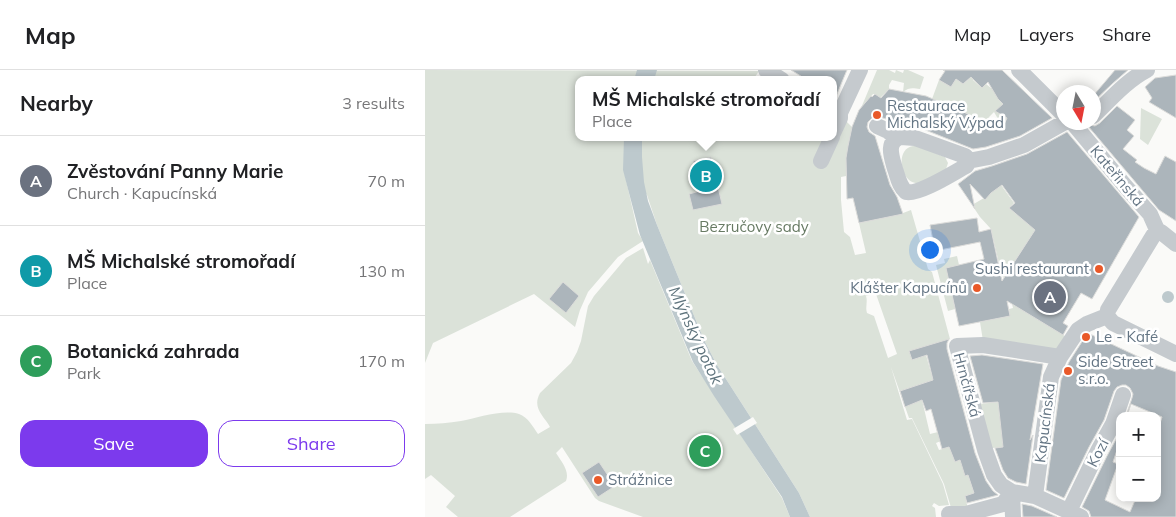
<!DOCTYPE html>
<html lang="en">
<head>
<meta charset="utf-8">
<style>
  :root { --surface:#fff; --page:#f6f6f6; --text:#202124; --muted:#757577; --line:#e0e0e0; --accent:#7c3aed }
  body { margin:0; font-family:Mulish,sans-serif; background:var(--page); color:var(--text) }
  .controls { position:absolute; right:15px; bottom:15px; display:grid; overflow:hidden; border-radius:10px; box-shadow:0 2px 12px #0003 }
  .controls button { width:45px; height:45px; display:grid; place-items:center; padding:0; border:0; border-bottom:1px solid var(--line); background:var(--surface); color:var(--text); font:25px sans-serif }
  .compass { position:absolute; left:631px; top:15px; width:45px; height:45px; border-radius:50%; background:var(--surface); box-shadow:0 2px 12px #0003; rotate:170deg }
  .you { position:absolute; left:504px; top:179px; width:18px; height:18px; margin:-12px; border:4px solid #fff; border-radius:50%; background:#1a73e8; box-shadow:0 0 0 8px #1a73e833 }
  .badge { display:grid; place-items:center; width:32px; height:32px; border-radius:50%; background:var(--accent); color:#fff; font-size:16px; font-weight:700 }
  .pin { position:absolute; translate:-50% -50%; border:2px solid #fff; box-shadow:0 1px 5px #0006 }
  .popup { position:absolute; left:150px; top:6px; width:262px; height:65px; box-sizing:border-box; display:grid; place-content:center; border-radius:10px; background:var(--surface); filter:drop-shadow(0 1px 4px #0005); font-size:16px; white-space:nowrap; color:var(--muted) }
  .popup b { font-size:19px; color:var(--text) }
  .popup::after { content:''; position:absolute; left:50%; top:100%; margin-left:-10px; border:10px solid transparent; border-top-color:var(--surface) }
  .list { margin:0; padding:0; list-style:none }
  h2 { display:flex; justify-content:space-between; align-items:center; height:65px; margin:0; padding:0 20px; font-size:21px }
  h2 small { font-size:16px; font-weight:400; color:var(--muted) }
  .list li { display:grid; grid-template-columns:32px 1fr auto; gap:15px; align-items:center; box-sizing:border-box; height:90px; padding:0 20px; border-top:1px solid var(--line) }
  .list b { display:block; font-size:19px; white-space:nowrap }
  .list p { margin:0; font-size:16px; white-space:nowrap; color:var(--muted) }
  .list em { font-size:16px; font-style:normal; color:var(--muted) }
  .actions { display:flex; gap:10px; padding:15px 20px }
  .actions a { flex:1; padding:11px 0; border:1px solid var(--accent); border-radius:15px; text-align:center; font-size:18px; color:var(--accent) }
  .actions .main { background:var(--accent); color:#fff }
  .map { position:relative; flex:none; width:751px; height:447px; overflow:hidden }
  header { display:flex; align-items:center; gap:30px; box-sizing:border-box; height:70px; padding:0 25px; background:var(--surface); border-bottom:1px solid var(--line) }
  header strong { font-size:24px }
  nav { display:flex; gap:28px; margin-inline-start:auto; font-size:18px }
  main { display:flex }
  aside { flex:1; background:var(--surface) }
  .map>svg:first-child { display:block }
</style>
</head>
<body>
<header>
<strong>Map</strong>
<nav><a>Map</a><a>Layers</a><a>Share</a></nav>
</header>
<main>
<aside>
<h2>Nearby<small>3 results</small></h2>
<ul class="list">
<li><span class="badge" style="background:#6b7280">A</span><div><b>Zvěstování Panny Marie</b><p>Church · Kapucínská</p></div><em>70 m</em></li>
<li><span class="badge" style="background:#0f9aa8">B</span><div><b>MŠ Michalské stromořadí</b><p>Place</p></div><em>130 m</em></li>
<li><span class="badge" style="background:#2e9e5b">C</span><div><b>Botanická zahrada</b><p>Park</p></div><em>170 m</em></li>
</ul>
<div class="actions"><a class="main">Save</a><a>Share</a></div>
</aside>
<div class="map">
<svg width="751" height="447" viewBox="0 0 751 447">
  <rect width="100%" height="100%" fill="#fafaf8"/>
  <path fill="#dbe2d9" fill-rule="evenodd" d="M0 0 334 1 330 7 333 10H154V67H408L421 51 427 57 423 76 421 106 416 107V130L419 162 425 167 430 185 441 183 434 153 478 144V143L486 140 503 199 507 202 525 269 485 281 487 290 501 285 508 310 497 330 505 364 521 360 523 368 511 373 514 380 524 377 530 392 535 390 543 405 549 423 540 426 543 439 527 441 519 414 487 348H484L466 297 482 350 487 349 518 414 524 435 514 436 509 433 507 436 510 438 511 447H385L374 423 292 295 279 270 232 155 222 125 199 101 213 163 218 171 193 187 163 222 155 240 150 257 109 224 8 273 0 293ZM451 224 472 284 463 288 449 246 442 243C440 237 443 232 441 226Z
    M452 0H464L470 3 471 0 478 3 479 0H483L499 7 495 19C488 18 484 17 478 22L479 13 467 10 464 15V19L455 28 450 24H448L436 38Z
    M549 0 548 10 557 18 561 14 566 18H568C574 30 578 35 589 43L576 54 569 42 564 47 569 56 558 59 542 43 541 44 507 29 514 10 526 17 531 9 538 14 543 10Z
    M716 38 737 49 723 75 715 69Z
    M488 76H492L520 87 523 93 521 99C513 103 501 112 493 113 476 114 469 79 488 76Z
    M576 115 589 133 584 138 603 154 613 156 597 180 579 208 577 206 566 159 555 147 547 135 559 128Z
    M218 178 223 194 225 190 267 291 357 428 365 447H218L174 431 170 428 137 377 131 383C136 391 145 401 141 411L85 447H33L21 437 30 426 6 405 0 409V354C12 354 24 353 36 351 52 348 78 339 94 344 103 347 108 357 113 364L125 357C118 345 107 338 115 323L146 293 152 282 156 271 163 236 169 226 201 188Z
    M532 186 534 195 521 198 530 239 523 241 511 195 520 193 519 189Z
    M587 234H588L643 268 630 282 558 271 555 252 585 246 584 239 588 238Z
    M575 332 580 377 567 378 553 334Z"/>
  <path fill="#bdc9cd" d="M212 0H232L229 10H209Z
    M199 67H217V87L219 112 223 131 232 155 279 270 292 295 374 423 385 447H365L357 427 289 326 268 292 215 165 198 100Z
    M737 227a6 6 0 1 1 12 0a6 6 0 1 1-12 0Z"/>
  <path fill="#fafaf8" d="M328 347 332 353 312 365 308 359Z"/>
  <path fill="#acb5bb" stroke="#dcdcda" d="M366 0H422L409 31 408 10H379V8Z
    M518 0H577L627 48 595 66 561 77 548 79 483 53 464 50 452 46 447 48 443 52 442 57 444 62 450 66 465 115 472 127 478 144 434 153 428 128 422 129 421 88 423 76 427 57 434 40 446 26 447 27 450 24 456 28 464 19 501 26 543 44 554 55 559 51 577 59 582 48 570 41 578 34 573 29 563 12 557 18 546 7 538 14 531 9 526 17 514 10 520 1Z
    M690 0H703L687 14 668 32V26Z
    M751 5V48L724 32 727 28 720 17 730 8Z
    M692 36 710 50 702 60 709 66 698 79 712 90 710 92 719 98 731 104 740 86 751 92V151L734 140 663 56 664 55 670 56 675 53Z
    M642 62 714 147 667 229 656 223 638 253 643 256 638 265 582 231 585 246 534 256 521 198 559 189 555 172 510 181 505 155 552 148 554 162 566 159 577 211 610 160 584 138 590 133 577 115 566 123 560 130 545 114 550 139 533 114 550 101 567 96 602 84Z
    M286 87 297 134 268 140 264 124 275 121 268 91Z
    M138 212 154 226 141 243 124 229Z
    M665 264 733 296 751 302V447H666L664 441 657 437 682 386 695 362V371L688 392 693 394 680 430 705 442 711 428H732V363L737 347 706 334 702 346H701L707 328 708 324 705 318 701 315H697L692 317 689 321 679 350 664 377 639 428 621 420 636 310 644 292 660 267Z
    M524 269 522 273V279L550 383 561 411 568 421 573 425 542 433 540 426 549 423 543 405 540 406 535 390 530 392 524 377 517 379 506 339 501 341 497 330 480 337 475 321 508 310 502 285 487 290 484 281Z
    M557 285 618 294 605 370 608 365 601 414 591 412 583 408 578 400 570 378 578 377 573 332 558 333 545 286Z
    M174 392 190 416 173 427 157 403Z
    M597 434 607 436 632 447H598Z"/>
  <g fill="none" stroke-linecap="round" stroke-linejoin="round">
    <path stroke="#c5cace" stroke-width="16" d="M341 0 357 10
      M594 0 638 44
      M668 46C685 30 701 11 722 0
      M647 52 701 117 725 144 733 162
      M452 56 463 61 471 68
      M408 63 415 48V43L435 0
      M476 67 490 68 540 86 543 89V93L541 96C528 103 494 125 481 122 474 116 473 107 470 99 467 88 460 71 476 67Z
      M396 91 407 67
      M543 91 564 87 599 75 640 52
      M682 246 683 240 728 166 730 163 736 162 751 174
      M682 246 688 253 751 284
      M635 287 558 275 532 276 560 380 569 405 576 415 587 422 610 426 656 447
      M587 422 588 447
      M610 426 626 307 635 287 653 260 662 254 682 246
      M644 441 673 381 688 354 698 325
      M524 444H541L578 434 587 422"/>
  </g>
  <g fill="#e95929" stroke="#fff" stroke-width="2">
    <circle cx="452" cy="45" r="5"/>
    <circle cx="674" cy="199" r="5"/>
    <circle cx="552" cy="218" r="5"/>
    <circle cx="661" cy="267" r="5"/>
    <circle cx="643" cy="301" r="5"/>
    <circle cx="173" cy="410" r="5"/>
  </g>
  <g text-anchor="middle" stroke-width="5" stroke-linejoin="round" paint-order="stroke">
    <g font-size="15" fill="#647584" stroke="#fff" text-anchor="start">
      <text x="462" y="41">Restaurace<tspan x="462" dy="17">Michalský Výpad</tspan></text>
      <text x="664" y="204" text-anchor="end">Sushi restaurant</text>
      <text x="542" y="223" text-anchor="end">Klášter Kapucínů</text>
      <text x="671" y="272">Le - Kafé</text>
      <text x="653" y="297">Side Street<tspan x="653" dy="17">s.r.o.</tspan></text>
      <text x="183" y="415">Strážnice</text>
    </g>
    <g font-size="15" fill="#647584" stroke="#fff">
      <text transform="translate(692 106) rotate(50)" y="5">Kateřinská</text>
      <text transform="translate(542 315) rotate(75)" y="5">Hrnčířská</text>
      <text transform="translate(620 353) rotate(-83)" y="5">Kapucínská</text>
      <text transform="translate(673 383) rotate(-63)" y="5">Kozí</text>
    </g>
    <g font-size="15" fill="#677a63" stroke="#fff">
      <text x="329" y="162">Bezručovy sady</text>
    </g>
    <g font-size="16" font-style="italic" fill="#5f747d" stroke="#fff">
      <text transform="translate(271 265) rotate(65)" y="6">Mlýnský potok</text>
    </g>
  </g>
</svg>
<div class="controls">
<button>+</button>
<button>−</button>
</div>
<svg class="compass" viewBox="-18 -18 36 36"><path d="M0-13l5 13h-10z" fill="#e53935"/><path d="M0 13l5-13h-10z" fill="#757577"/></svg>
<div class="you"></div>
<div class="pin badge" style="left:625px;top:227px;background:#6b7280">A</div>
<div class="pin badge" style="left:281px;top:106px;background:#0f9aa8">B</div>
<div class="popup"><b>MŠ Michalské stromořadí</b>Place</div>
<div class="pin badge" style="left:280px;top:381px;background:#2e9e5b">C</div>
</div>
</main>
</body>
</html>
